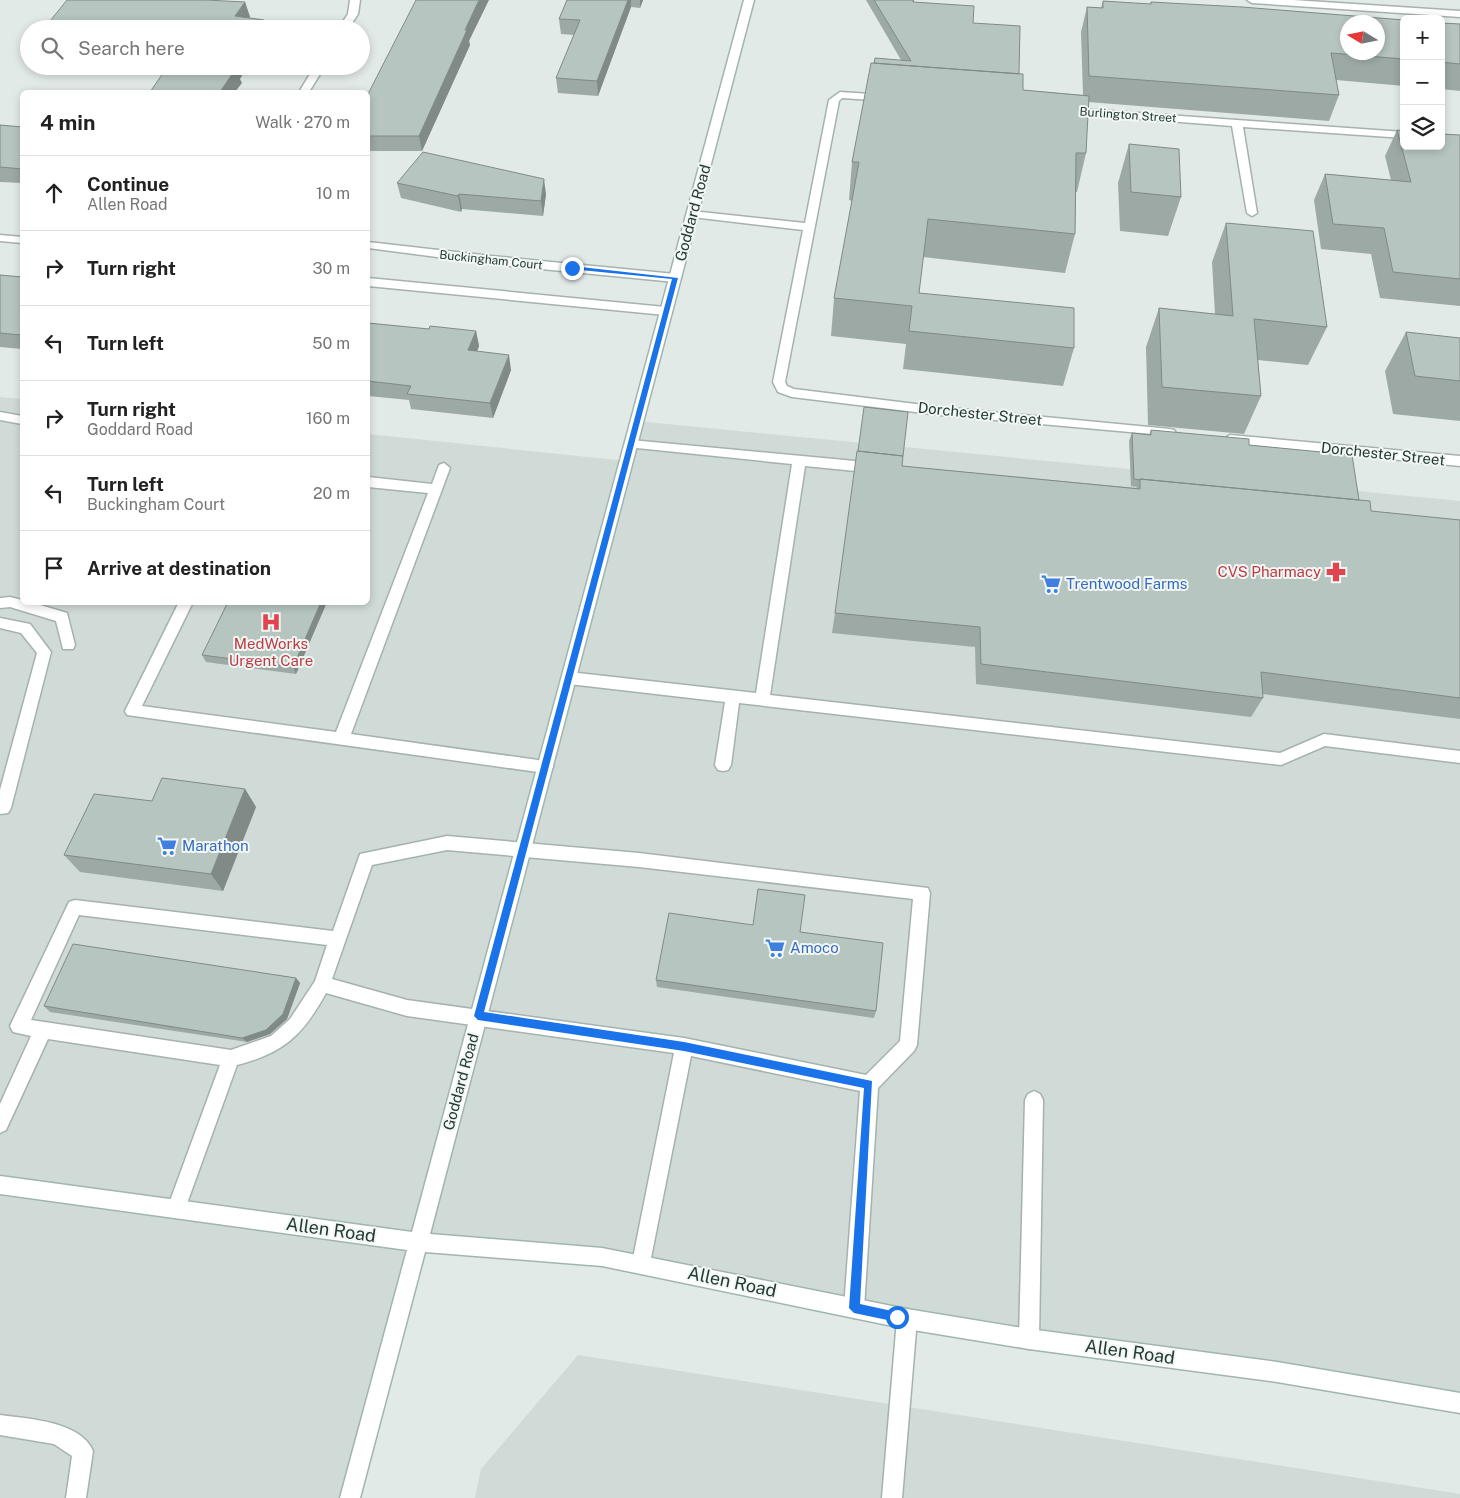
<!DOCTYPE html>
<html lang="en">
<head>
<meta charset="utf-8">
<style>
  :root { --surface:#fff; --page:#f6f6f6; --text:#222; --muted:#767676; --line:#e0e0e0 }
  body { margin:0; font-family:"Public Sans",sans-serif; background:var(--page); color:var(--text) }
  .controls { position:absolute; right:15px; top:15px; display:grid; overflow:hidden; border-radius:8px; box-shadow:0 2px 8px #0003 }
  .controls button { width:45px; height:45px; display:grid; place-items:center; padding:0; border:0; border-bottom:1px solid var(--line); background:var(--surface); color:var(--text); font:25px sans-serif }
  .compass { position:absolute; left:1340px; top:15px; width:45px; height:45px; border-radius:50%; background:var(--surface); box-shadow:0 2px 8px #0003; rotate:280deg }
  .stop { position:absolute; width:15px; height:15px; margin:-11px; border:4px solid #1a73e8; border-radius:50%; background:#fff }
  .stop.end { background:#1a73e8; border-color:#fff; box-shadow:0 1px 5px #0008 }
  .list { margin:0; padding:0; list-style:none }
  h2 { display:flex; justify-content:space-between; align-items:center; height:65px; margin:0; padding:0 20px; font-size:21px }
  h2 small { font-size:16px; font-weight:400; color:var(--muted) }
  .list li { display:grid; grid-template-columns:32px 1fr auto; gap:15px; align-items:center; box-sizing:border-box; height:75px; padding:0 20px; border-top:1px solid var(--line) }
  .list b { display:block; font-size:19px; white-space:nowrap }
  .list p { margin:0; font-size:16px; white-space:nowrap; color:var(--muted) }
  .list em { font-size:16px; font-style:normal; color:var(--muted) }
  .icon { flex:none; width:28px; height:28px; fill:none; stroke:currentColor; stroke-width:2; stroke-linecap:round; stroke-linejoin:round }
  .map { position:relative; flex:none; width:1460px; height:1498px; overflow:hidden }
  .search { position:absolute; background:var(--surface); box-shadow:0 2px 8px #0003; left:20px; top:20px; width:350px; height:55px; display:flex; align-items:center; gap:12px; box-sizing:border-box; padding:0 18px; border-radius:28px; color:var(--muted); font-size:19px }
  .panel { position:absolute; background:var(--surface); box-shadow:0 2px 8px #0003; left:20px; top:90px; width:350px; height:515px; border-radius:8px }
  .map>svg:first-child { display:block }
</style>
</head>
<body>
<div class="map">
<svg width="1460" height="1498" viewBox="0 0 1460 1498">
  <rect width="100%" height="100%" fill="#e2eae7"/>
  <path fill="#d0dad6" d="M0 397 22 399V602H368V434L626 461 636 421 1460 501V1403L1029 1339 641 1263 419 1242 350 1498H0Z
    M578 1355 1460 1494V1498H475L481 1469Z"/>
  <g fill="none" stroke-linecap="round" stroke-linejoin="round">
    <defs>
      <path id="lane" d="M840 92 886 95 891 98 886 101 842 98 839 101 785 382 787 386 794 389 940 407 1170 429 1174 430 1176 433 1174 436 940 415 792 397 778 392 773 382 803 230 692 217 687 214 692 211 805 223 829 100Z
        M1068 108 1404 132V138L1243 127 1257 213 1252 216 1247 213 1232 126 1064 113V109Z
        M0 412 22 416V424L0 420Z
        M1230 435 1460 456V466L1230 443 1224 439Z
        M631 440 876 463 882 468 876 473 805 466 770 695 1280 753 1324 734 1460 751V763L1325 746 1281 765 739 703 731 765 728 770 723 771 718 770 715 765 725 702 569 684 564 682 562 678 564 674 569 672 756 693 792 464 627 447 625 444 627 441Z
        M444 463 450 468 351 734 545 761 550 762 553 767 550 772 545 773 127 715 125 711 179 602H193L142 706 336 732 428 493 368 487V477L432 484 439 465Z
        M10 597 22 600V602H30L67 613 75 645 73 649H63L56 621 10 607 0 608V598Z
        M0 618 30 624 51 652 11 808 8 813 0 814V790L37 653 21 633 0 628Z
        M447 836 639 853 928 888 930 893 917 1045 914 1051 878 1088 864 1308 861 1315 854 1318 847 1315 844 1308 860 1091 691 1056 650 1263 648 1270 641 1272 634 1270 632 1263 674 1053 407 1016 326 993C303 1035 284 1053 237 1065L185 1209 183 1216 176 1218 169 1216 167 1209 220 1065 48 1039 6 1130 0 1133V1104L31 1036 13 1032 10 1026 69 902 75 900 333 931 360 854ZM447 850 639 867 913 899 900 1041 866 1075 684 1038 407 1000 332 979 372 865ZM79 915 327 945 315 981 290 1019 271 1036 231 1050 31 1020Z
        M1034 1091 1040 1094 1043 1100 1039 1339 1036 1346 1029 1349 1022 1346 1019 1339 1025 1100 1028 1094Z
        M907 1309 914 1312 917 1319 902 1498H882L897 1319 900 1312Z
        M0 1415C28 1419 81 1421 93 1451L86 1498H66L72 1456 54 1444 0 1435Z"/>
      <path id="street" d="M350 0H360L358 14 348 29H338L348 14Z
        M1247 0H1293L1460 11V17L1252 3Z
        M315 66H325L309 92H299Z
        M0 235 22 237V243L0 241Z
        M368 242 491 256 675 274 681 278 675 282 491 264 368 248Z
        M368 278 665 307 671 311 665 315 368 286Z"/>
      <path id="secondary" d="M744 0H754L430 1234 602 1248 907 1309 1029 1329 1277 1362 1460 1393V1413L1277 1382 1029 1349 907 1329 602 1266 425 1252 360 1498H340L407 1250 0 1194V1176L412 1232Z"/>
    </defs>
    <use href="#lane" stroke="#a5b2ae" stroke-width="3"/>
    <use href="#street" stroke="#a5b2ae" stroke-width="3"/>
    <use href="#secondary" stroke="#a1b5af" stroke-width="3"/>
    <use href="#lane" fill="#fff" fill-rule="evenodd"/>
    <use href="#street" fill="#fff" fill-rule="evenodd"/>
    <use href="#secondary" fill="#fff" fill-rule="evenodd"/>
  </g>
  <path fill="#9da9a5" d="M567 0H643L640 8 631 7 598 96 558 93 556 78 574 35 561 34 559 19Z
    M866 0H914V2L973 23 1019 74 1023 90 1083 95 1081 32 1087 7 1101 8 1103 1 1150 4 1151 2 1404 20V86L1336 80 1339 95 1329 121 1088 102 1086 153 1077 192H1076L1075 234 1065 273 923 257 919 293 1074 348 1063 386 903 369 906 344 831 336 834 298 852 201 849 200 852 162 874 63 901 60Z
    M245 2 250 17 249 18 264 20 266 29H47L46 26Z
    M1441 23 1460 24V91L1441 89Z
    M469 41 470 45 422 151H368V94Z
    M0 125 22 127V183L0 182Z
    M1397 130 1460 135V306L1380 298 1371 254 1321 249 1314 200 1325 174 1391 180 1385 156Z
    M1129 144 1181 197 1168 236 1120 231 1118 183Z
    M397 183 546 194 543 216 462 209 461 212 401 198Z
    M1226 223 1327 327 1308 365 1258 360 1261 396 1244 434 1148 425 1146 347 1159 308 1215 314 1212 262Z
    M0 275 22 277V349L0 347Z
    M368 323 429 329 476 331 479 346 477 351 511 370 493 418 411 409 409 400 368 396Z
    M1406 332 1460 338V421L1393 414 1385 371Z
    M1151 430 1249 445 1359 500 1371 511 1460 520V719L1263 694V698L1251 717 976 684 975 647 832 633 835 613 903 456 902 466 1136 488 1137 487 1131 486 1129 441 1132 433 1149 435Z
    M228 602H327L296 674 206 662 202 655Z
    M245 789 256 807 223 891 80 872 64 855 152 801Z
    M801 932 876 1011 874 1018 657 987 656 980Z
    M296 978 300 983 287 1019 270 1034 247 1042 50 1012 44 1006Z"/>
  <path fill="#808a86" d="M479 0H489L469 41 470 45 422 151 419 136 465 30Z
    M628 0H631V7L598 96 597 81Z
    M640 0H643L640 8Z
    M245 2 250 17 242 29 235 16Z
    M264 20 266 29H258Z
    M234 66H248L240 79 242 83 235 92H220Z
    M544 179 546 194 543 216 541 201Z
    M459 194 462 209 461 212 458 196Z
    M476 331 479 346 472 365 468 350Z
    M509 355 511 370 493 418 490 403Z
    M321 602H327L296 674 293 667Z
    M245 789 256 807 223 891 211 874Z
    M296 978 300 983 287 1019 270 1034 247 1042 242 1038Z"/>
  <path fill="#b7c5c0" stroke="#808a86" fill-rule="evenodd" d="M67 0H206L245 2 235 16 264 20 258 29H76L46 26Z
    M416 0H479L465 30H467L419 136H368V94Z
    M567 0H628L597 81 556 78 580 20 559 19Z
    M874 0H913V2L974 6 973 23 1020 26 1019 74 874 63 875 58 911 61Z
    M1103 1 1151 4V2L1242 7 1404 20V59L1331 53 1339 95 1089 76 1087 7 1103 8ZM1348 22H1378V52H1348Z
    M1441 23 1460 24V64L1441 62Z
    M871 63 1023 74V90L1089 96 1086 153H1076L1075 234 928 219 919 293 1074 308V348L909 331 912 306 834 298 859 162H852Z
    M168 66H234L233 67H237L220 92H150Z
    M0 125 22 127V169L0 167Z
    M1397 130 1404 131V146H1441V134L1460 135V279L1393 272 1384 228 1333 224 1325 174 1411 182Z
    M1129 144 1179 149 1181 197 1131 192Z
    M423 152 544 179 541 201 459 194 458 196 397 183Z
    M1226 223 1313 231 1327 327 1254 319 1261 396 1162 387 1159 308 1233 316Z
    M0 275 22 277V333L21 335 0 333Z
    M368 323 429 329 430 326 476 331 468 350 509 355 490 403 407 394 411 386 368 381Z
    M1406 332 1460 338V381L1415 376Z
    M864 407 908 412 903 456 858 451Z
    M1151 430 1249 439V445L1352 455 1359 500 1140 479V480L1134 479 1132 433 1151 435Z
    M857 451 903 456 902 466 1140 489V479L1370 501 1371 511 1460 520V698L1261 672 1263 698 981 664 980 627 835 613Z
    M228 602H321L293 667 202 655Z
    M162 778 245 789 211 874 64 855 94 794 152 801Z
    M758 889 805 895 800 932 883 943 876 1011 656 980 669 913 753 925Z
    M73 944 296 978 283 1014 266 1030 242 1038 44 1006Z"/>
  <path fill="#1a73e8" d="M572 266 678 278 484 1012 684 1042 872 1081 860 1304 901 1313 903 1317 897 1322 854 1313 849 1308 864 1088 684 1051 478 1020 474 1016 672 279 570 269Z"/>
  <defs>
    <symbol id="pharmacy-bare" viewBox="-9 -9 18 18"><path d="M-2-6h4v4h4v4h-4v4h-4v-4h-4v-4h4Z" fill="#e0444e" stroke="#f2f7f5" stroke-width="2.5" paint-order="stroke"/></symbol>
    <symbol id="supermarket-bare" viewBox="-9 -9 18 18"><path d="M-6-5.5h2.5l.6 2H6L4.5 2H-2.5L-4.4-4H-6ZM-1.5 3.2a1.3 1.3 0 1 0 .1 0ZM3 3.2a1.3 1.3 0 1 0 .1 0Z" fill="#3f7fe0" stroke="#f2f7f5" stroke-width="2.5" paint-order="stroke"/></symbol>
    <symbol id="hospital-bare" viewBox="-9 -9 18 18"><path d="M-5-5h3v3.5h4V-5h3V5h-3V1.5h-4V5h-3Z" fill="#e0444e" stroke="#f2f7f5" stroke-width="2.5" paint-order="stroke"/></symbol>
  </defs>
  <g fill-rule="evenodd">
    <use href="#pharmacy-bare" x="1322" y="558" width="28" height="28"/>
    <use href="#supermarket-bare" x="1037" y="570" width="28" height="28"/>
    <use href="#hospital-bare" x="257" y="608" width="28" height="28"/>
    <use href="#supermarket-bare" x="153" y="832" width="28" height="28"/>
    <use href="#supermarket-bare" x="761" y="934" width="28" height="28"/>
  </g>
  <g text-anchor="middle" stroke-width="4" stroke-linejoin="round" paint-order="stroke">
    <g font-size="12" fill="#233a35" stroke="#f2f7f5">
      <text transform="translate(1128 115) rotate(4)" y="4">Burlington Street</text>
      <text transform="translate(491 260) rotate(6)" y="4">Buckingham Court</text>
    </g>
    <g font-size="15" fill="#233a35" stroke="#f2f7f5">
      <text transform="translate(693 213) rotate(-75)" y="5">Goddard Road</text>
      <text transform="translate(980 414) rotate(6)" y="5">Dorchester Street</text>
      <text transform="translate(1383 454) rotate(6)" y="5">Dorchester Street</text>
      <text transform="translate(461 1082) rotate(-75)" y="5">Goddard Road</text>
    </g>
    <g font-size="15" fill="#be3a42" stroke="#f2f7f5" text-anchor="end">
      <text x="1321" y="577">CVS Pharmacy</text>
      <text x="271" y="649" text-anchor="middle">MedWorks<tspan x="271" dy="17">Urgent Care</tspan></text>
    </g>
    <g font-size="15" fill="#366cbe" stroke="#f2f7f5" text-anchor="start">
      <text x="1066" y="589">Trentwood Farms</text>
      <text x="182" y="851">Marathon</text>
      <text x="790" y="953">Amoco</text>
    </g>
    <g font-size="18" fill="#233a35" stroke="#f2f7f5">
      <text transform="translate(331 1230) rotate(8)" y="6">Allen Road</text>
      <text transform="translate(732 1282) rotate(12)" y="6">Allen Road</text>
      <text transform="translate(1130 1352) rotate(8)" y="6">Allen Road</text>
    </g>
  </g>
</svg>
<div class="controls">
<button>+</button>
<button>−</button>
<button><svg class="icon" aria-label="layers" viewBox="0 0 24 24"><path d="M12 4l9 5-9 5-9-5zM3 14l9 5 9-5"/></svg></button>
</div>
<svg class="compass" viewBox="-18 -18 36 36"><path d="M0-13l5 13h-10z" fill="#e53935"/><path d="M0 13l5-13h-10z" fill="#767676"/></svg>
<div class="stop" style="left:897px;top:1317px"></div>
<div class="stop end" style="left:572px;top:268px"></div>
<div class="search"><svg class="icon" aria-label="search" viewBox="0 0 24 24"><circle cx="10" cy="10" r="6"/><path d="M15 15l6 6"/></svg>Search here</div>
<section class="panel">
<h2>4 min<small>Walk · 270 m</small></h2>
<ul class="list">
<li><svg class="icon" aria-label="ahead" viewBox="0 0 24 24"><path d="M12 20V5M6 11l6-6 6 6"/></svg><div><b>Continue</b><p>Allen Road</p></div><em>10 m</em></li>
<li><svg class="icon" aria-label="right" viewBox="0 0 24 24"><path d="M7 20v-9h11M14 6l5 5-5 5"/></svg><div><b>Turn right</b></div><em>30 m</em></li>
<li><svg class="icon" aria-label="left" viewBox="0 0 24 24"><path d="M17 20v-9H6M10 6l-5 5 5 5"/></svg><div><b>Turn left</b></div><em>50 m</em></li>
<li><svg class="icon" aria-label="right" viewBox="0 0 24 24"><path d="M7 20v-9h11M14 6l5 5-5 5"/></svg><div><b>Turn right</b><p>Goddard Road</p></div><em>160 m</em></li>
<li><svg class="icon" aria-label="left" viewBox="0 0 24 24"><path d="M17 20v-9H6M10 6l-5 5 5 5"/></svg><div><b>Turn left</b><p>Buckingham Court</p></div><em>20 m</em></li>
<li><svg class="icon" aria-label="arrive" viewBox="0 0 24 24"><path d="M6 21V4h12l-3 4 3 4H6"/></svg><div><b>Arrive at destination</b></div></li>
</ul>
</section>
</div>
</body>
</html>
